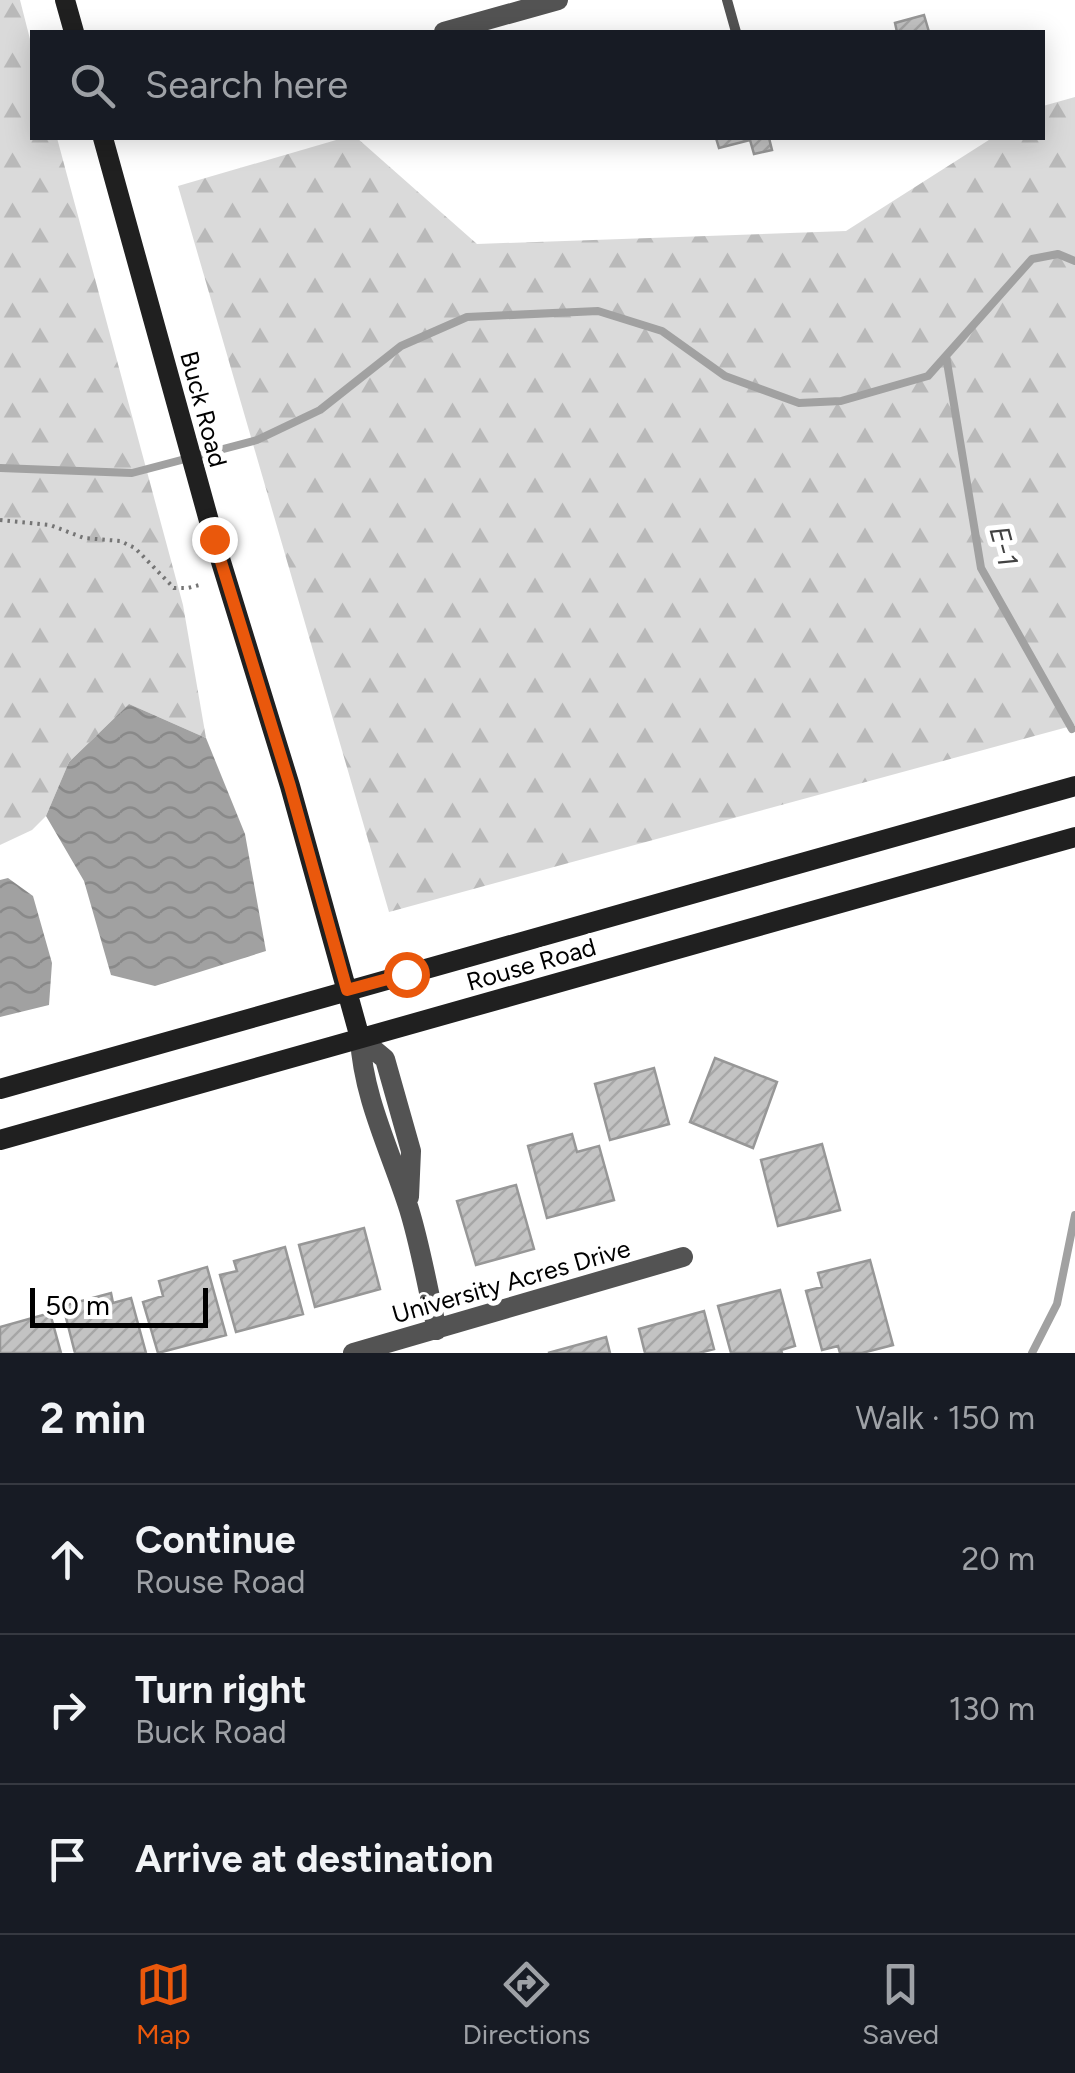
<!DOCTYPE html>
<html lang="en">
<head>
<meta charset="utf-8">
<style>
  :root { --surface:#171b24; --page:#20242c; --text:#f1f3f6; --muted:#9ea1a6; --line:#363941; --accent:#ea580c }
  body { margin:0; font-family:Figtree,sans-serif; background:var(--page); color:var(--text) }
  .scale { position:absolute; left:30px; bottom:25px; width:178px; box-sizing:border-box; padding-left:10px; border:5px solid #000; border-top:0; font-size:28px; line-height:35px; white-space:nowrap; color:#000; -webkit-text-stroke:8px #fff; paint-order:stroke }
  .stop { position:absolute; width:30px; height:30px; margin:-22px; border:8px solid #ea580c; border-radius:50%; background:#fff }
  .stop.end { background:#ea580c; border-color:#fff; box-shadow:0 2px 10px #0008 }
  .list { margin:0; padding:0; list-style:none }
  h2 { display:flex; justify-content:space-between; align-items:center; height:130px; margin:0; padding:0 40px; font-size:42px }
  h2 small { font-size:32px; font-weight:400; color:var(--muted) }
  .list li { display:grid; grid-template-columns:65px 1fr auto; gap:30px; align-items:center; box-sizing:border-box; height:150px; padding:0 40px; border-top:2px solid var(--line) }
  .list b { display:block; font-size:38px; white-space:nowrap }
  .list p { margin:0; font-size:32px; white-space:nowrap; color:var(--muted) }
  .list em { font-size:32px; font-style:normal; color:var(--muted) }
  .icon { flex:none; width:55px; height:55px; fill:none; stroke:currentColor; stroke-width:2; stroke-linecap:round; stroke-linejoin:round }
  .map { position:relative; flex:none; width:1075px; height:1353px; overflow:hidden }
  .search { position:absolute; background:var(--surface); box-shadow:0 5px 25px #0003; left:30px; right:30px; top:30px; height:110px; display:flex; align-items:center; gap:25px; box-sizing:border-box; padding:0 35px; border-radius:0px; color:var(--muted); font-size:38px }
  .sheet { height:580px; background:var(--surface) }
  nav { display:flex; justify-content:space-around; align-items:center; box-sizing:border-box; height:140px; border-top:2px solid var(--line); background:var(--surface); font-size:28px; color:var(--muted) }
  nav a { display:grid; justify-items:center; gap:5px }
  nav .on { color:var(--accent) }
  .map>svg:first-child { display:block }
</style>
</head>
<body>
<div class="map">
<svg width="1075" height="1353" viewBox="0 0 1075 1353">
  <defs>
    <pattern id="forest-firs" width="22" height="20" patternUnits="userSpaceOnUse" patternTransform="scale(2.5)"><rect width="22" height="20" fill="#dadada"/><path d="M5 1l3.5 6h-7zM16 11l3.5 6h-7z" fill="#b9b9b9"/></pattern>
    <pattern id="water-waves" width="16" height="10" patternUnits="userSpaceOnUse" patternTransform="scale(2.5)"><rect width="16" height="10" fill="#a1a1a1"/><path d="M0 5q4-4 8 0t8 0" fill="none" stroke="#898989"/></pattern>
    <pattern id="building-hatch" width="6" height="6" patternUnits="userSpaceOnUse" patternTransform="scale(2.5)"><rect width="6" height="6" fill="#c3c3c3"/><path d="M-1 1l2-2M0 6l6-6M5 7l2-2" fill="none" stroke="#a6a6a6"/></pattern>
  </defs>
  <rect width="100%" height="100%" fill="#fff"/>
  <path fill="url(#forest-firs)" d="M0 0H20L32 47V138H57L183 605 206 738 129 704 69 762 46 816 32 830 0 845Z
    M1075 97V725L389 912 178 186 343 138H357L477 244 846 231 992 138H1042L1043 106Z"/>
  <path fill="url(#water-waves)" d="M129 704 206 738 245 834 266 951 155 986 111 975 84 881 46 816 69 762Z
    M8 878 33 896 52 963 49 1005 0 1017V880Z"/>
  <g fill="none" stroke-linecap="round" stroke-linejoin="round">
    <path stroke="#a1a1a1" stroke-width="8" d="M946 356 981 568 1072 729
      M0 468 132 473 257 440 320 410 401 346 467 317 598 311 662 331 725 376 799 403 841 401 928 376 1032 259 1058 254 1075 261
      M1032 1353 1057 1304 1075 1215"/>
  </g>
  <path fill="url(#building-hatch)" stroke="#979797" stroke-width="2.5" d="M924 15 929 32H897L895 23Z
    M716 138H769L772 150 754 154 750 140 719 148Z
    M715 1058 777 1082 753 1148 690 1122Z
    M654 1068 669 1124 610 1140 595 1084Z
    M572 1134 577 1152 599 1146 614 1200 547 1218 528 1146Z
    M822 1144 840 1210 778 1226 761 1160Z
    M516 1185 534 1249 476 1265 457 1201Z
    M364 1228 380 1289 315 1307 299 1245Z
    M285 1247 303 1314 236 1332 220 1275 237 1271 234 1261Z
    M870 1260 893 1345 862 1353H840L838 1346 822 1350 806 1291 822 1287 818 1273Z
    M207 1267 226 1335 158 1353 143 1302 163 1296 159 1281Z
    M780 1290 795 1346 781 1350 782 1353H731L718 1306Z
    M111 1293 113 1303 131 1298 146 1353H75L63 1306Z
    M704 1311 714 1349 699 1353H645L639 1329Z
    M50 1313 61 1353H0V1327Z
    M606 1337 610 1353H548Z"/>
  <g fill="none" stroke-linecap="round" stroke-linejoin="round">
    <path stroke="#757575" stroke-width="4" stroke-dasharray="2.5 5" stroke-linecap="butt" d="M0 520 50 525 84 538 120 541 135 548 174 588H188L203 584"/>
    <path stroke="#535353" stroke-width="10" d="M727 0 736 32"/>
    <path stroke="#535353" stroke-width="20" d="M444 32 558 0
      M360 1038C363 1098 391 1152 409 1209 421 1248 428 1290 437 1330
      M360 1038 385 1059 411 1151 409 1197
      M353 1353 683 1257"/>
    <path stroke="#202020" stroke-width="20" d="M65 0 74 32
      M103 138 214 539 290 786 360 1038
      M0 1089 1075 786
      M0 1140 1075 837"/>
  </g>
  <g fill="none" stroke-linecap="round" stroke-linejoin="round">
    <path stroke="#ea580c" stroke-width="12" d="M214 539 290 786 347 990 406 974"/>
  </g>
  <g text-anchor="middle" stroke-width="10" stroke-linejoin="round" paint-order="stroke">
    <g font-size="25" fill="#000" stroke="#fff">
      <text transform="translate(204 409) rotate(75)" y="9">Buck Road</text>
      <text transform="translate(531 964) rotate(-16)" y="9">Rouse Road</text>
      <text transform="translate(511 1281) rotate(-16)" y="9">University Acres Drive</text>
    </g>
    <g font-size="28" font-style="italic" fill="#424242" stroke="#fff">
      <text transform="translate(1004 546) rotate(75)" y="10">E-1</text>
    </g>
  </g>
</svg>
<div class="scale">50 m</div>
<div class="stop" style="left:406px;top:974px"></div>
<div class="stop end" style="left:214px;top:539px"></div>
<div class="search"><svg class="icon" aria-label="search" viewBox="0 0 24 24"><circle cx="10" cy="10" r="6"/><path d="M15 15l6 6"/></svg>Search here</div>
</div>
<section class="sheet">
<h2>2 min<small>Walk · 150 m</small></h2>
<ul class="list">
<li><svg class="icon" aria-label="ahead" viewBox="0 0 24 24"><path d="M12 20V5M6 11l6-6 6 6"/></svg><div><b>Continue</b><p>Rouse Road</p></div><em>20 m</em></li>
<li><svg class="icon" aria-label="right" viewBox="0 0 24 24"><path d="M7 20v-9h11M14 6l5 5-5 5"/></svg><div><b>Turn right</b><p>Buck Road</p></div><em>130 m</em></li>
<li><svg class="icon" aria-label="arrive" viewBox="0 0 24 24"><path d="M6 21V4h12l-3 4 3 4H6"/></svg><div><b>Arrive at destination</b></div></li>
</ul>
</section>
<nav>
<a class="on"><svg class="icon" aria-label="map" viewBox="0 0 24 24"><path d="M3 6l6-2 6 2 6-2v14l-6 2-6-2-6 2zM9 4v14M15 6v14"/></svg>Map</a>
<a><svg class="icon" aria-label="directions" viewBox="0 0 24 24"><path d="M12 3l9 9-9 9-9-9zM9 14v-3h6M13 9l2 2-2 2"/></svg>Directions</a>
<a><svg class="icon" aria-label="saved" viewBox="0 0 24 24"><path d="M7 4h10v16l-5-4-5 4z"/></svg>Saved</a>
</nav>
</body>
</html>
